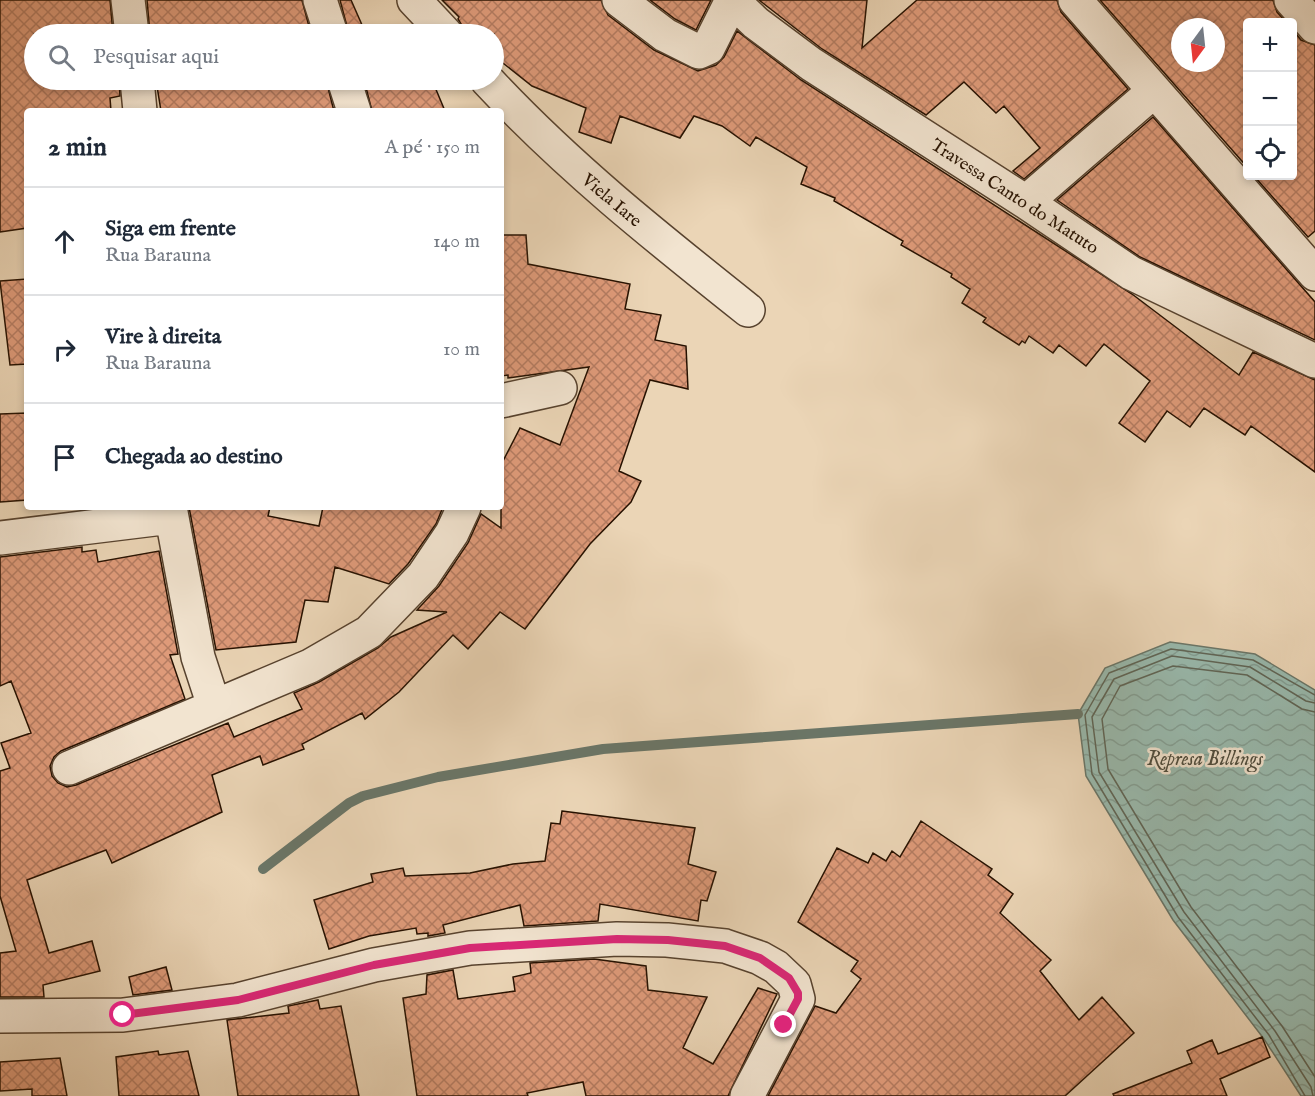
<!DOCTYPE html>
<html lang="pt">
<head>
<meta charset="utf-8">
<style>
  :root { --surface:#fff; --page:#f2f2f3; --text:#1f2937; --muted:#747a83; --line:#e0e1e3 }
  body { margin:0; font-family:"IM FELL English",serif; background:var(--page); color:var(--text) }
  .controls { position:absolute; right:18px; top:18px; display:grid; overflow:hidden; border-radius:6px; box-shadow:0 3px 9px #0003 }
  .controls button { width:54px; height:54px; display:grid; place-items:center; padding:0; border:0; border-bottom:2px solid var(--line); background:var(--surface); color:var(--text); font:30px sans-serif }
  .compass { position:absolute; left:1171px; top:18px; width:54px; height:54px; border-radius:50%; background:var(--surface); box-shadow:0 3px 9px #0003; rotate:195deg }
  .stop { position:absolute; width:18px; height:18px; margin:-14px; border:4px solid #db2777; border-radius:50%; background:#fff }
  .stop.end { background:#db2777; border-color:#fff; box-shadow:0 2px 6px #0008 }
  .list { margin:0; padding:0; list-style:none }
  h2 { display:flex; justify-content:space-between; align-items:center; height:78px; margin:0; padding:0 24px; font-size:26px }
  h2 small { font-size:20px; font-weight:400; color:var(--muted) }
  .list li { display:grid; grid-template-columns:39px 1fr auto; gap:18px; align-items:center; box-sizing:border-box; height:108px; padding:0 24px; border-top:2px solid var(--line) }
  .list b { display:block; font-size:22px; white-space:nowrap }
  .list p { margin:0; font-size:20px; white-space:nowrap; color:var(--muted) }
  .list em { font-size:20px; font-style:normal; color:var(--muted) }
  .icon { flex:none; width:33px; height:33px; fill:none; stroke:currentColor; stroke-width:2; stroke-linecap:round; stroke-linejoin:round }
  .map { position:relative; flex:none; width:1315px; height:1096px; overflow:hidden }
  .search { position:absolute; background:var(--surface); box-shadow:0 3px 9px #0003; left:24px; top:24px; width:480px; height:66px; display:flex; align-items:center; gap:15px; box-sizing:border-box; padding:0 21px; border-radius:33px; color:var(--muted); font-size:22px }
  .panel { position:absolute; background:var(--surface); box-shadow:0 3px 9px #0003; left:24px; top:108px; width:480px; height:402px; border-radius:6px }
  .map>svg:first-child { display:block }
</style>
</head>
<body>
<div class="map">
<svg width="1315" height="1096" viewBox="0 0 1315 1096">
  <defs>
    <pattern id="water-waves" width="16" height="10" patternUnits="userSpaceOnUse" patternTransform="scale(1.5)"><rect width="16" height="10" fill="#98b9ad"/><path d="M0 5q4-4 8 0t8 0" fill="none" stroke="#839e93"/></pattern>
    <pattern id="building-cross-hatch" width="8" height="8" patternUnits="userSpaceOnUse" patternTransform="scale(1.5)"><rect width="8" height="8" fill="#de9a79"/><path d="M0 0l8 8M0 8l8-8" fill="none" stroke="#b47c61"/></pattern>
  </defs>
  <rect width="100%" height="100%" fill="#ebd5b6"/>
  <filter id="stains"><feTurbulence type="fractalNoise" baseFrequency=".00333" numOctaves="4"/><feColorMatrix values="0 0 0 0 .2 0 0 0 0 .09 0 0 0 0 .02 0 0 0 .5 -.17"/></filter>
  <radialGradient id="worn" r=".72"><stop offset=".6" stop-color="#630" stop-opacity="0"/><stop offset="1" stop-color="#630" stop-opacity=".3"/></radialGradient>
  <path fill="url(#water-waves)" stroke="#6a7668" stroke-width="1.5" d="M1170 642 1255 654 1315 690V1096H1301L1264 1039 1173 920 1086 776 1078 714 1105 668Z"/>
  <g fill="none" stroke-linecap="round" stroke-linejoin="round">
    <path stroke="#5f6556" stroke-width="1.5" d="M1315 712 1302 709 1247 675 1173 666 1120 686 1102 719 1108 769 1191 907 1282 1026 1315 1077
      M1305 1096 1269 1035 1178 917 1092 774 1085 715 1109 673 1171 649 1253 660 1315 695
      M1313 1096 1311 1087 1275 1031 1184 912 1099 772 1092 717 1114 679 1172 656 1250 667 1306 701 1315 703"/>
    <path stroke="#6a7668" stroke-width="10" d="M263 869 349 803 363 796 438 777 603 749 1078 714"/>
  </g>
  <path fill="url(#building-cross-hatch)" stroke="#261100" stroke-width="1.5" fill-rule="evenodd" d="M0 0H110L113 34H34V80H119L120 96 110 98 111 111H27V228L0 232Z
    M147 0H302L311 34H150Z
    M340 0H351L366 34H349Z
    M442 0H601L608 15 654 50 698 71 716 65 724 57 737 31 801 80 1132 294 1239 375 1253 352 1315 380V472L1251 426 1245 435 1204 408 1190 427 1167 411 1145 442 1119 423 1150 381 1104 344 1086 366 1059 345 1053 353 1029 336 1025 343 1022 341 1019 345 983 322 986 318 962 303 970 289 951 277 952 274 901 245 903 241 834 201 835 198 801 184 807 167 756 137 750 146 722 126 694 116 680 138 620 116 611 143 579 132 586 108 532 86 494 56V34H467L458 19 459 17Z
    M650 0H711L696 30 675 19Z
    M759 0H867L862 48 917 0H1057L1061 12 1128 89 1024 179 1013 171 1040 148 1004 106 996 113 964 82 926 115 822 49Z
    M1100 0H1273L1277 12 1286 22H1248V168ZM1180 27H1216V63H1180Z
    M1293 30 1301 40 1315 45V231L1308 237 1254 176H1293Z
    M156 80H326L334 111H161Z
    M364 80H432L445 111H372Z
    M1153 117 1315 302V340L1140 257 1057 200Z
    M501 235H526L528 264 630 284 625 309 661 315 655 340 686 346 688 389 650 380 619 471 641 481 631 502 590 544 525 629 500 612 468 649 453 635 399 692 365 719 362 713 302 744 304 749 263 765 260 756 212 775 222 812 112 863 106 850 27 880 49 953 92 941 100 971 43 985 44 997H0V953L16 951 0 896V771L10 768 1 743 31 733 11 681 0 686V557L82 547V552L96 550 98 562 159 551 178 654 170 655 185 699 61 751 54 757 50 766 52 776 58 783 67 787 76 785 228 723 234 737 302 709 294 693 319 682 378 648 391 637 447 612 417 610 439 586 468 543 481 514 501 528V465L520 428 560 445 589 367 508 378V375L501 376Z
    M27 279V364L10 365 0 281Z
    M27 413V500L0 502V414Z
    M189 507H270L268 516 319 526 323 507H443L436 524 408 564 389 584 335 567 328 602 305 600 296 642 216 650Z
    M562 811 695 828 688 864 716 872 707 901 701 900 698 921 600 904 598 921 524 926 520 905 443 925 445 933 428 936V933L417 934 416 928 369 936 329 949 314 900 373 882 371 874 403 868 405 876 470 873 513 864 545 861 551 823 560 824Z
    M921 821 992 869 988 875 1013 894 1000 913 1051 960 1040 971 1079 1020 1102 997 1134 1033 1065 1096H768L815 1006 836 1013 861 979 851 971 858 961 798 922 837 848 868 863 873 853 886 861 892 851 900 857Z
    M594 959 646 966 648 990 707 997 683 1048 713 1064 758 988 777 994 728 1096H586L583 1082 527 1093 528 1096H417L403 998 426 994 427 975 453 970 458 999 515 991 513 977 531 973 530 963Z
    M166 967 172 990 133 995 129 977Z
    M318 1000 320 1009 341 1006 359 1096H238L227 1020 289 1013 288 1006Z
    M1262 1037 1270 1057 1220 1079 1227 1096H1114L1113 1094 1192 1063 1187 1051 1212 1040 1218 1054Z
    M158 1051 159 1055 188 1051 199 1096H119L116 1057Z
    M60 1058 67 1096H32V1089L0 1091V1062Z"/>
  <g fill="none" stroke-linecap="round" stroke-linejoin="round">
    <defs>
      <path id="minor" d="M128 0 132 34
        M320 0 331 34
        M414 0 446 34
        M619 0 665 35 699 52 708 48 732 0
        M1075 0 1315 274
        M1291 0 1315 27
        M733 1 756 23 811 64 1026 202 1131 273 1315 361
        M137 80 140 111
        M344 80 354 111
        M487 80C567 166 655 236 748 310
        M1026 202 1154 91
        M501 401 560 388
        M170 507 198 657 214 706
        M0 538 171 517
        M69 768 310 666 369 632 423 576 452 533 464 507
        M0 1016 123 1015 154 1011 238 1000 374 965 470 948 617 939 667 940 725 946 760 958 776 967 794 984 798 999 747 1096"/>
    </defs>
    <use href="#minor" stroke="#57422e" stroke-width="36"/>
    <use href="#minor" stroke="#f2e4d0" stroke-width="33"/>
  </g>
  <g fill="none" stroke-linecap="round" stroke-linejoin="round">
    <path stroke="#db2777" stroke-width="8" d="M123 1015 238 1000 374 965 470 948 617 939 668 940 725 946 760 958 789 978 798 993V999L784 1025"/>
  </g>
  <g text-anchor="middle" stroke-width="5" stroke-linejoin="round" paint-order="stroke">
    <g font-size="18" fill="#261100" stroke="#f2e4d0">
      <text transform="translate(1015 196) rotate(33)" y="6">Travessa Canto do Matuto</text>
      <text transform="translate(612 200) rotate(40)" y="6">Viela Iare</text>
    </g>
    <g font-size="20" font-style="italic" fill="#4e4c3d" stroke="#f2e4d0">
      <text x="1205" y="765">Represa Billings</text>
    </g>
  </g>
  <rect width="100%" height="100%" filter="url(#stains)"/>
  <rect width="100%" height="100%" fill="url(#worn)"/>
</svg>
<div class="controls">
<button>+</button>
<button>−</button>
<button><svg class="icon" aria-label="locate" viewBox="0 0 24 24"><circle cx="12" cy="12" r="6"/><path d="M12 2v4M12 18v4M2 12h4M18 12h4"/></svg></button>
</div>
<svg class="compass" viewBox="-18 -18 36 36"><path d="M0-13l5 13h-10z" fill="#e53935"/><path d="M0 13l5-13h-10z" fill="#747a83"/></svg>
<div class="stop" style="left:123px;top:1015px"></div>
<div class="stop end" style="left:784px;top:1025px"></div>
<div class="search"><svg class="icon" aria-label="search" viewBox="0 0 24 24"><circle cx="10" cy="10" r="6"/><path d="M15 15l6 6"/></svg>Pesquisar aqui</div>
<section class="panel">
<h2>2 min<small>A pé · 150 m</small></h2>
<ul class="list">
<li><svg class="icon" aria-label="ahead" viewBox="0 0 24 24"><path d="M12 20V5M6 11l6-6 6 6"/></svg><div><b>Siga em frente</b><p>Rua Barauna</p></div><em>140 m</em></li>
<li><svg class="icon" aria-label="right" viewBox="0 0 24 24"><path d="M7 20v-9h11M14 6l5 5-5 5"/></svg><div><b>Vire à direita</b><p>Rua Barauna</p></div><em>10 m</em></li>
<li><svg class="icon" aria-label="arrive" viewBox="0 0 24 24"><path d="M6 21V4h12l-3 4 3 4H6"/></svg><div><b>Chegada ao destino</b></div></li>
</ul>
</section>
</div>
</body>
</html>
